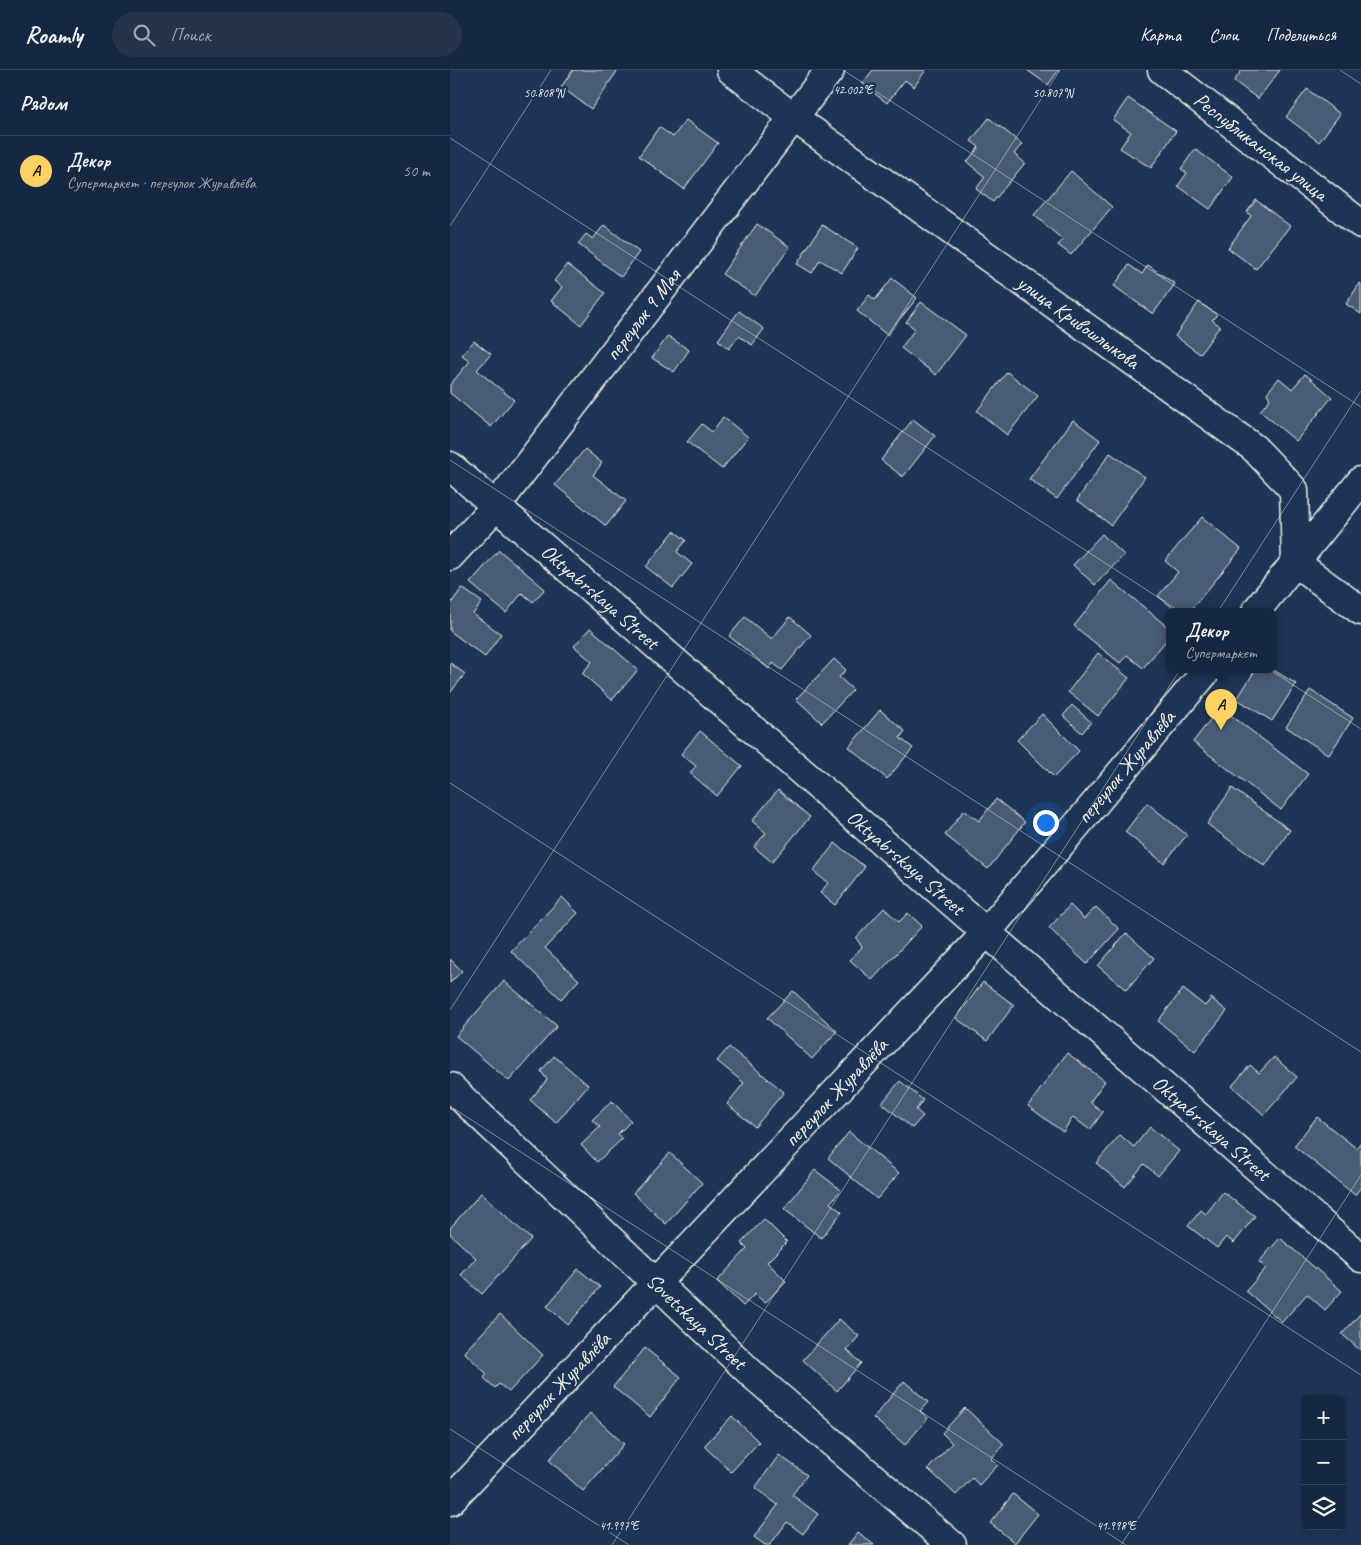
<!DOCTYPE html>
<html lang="ru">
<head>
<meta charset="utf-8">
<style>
  :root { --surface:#162841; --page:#23344c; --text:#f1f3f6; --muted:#9ea6b1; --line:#35445a; --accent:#ffd166 }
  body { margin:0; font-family:Caveat,sans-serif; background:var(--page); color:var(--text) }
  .controls { position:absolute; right:15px; bottom:15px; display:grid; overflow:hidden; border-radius:8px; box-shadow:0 2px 8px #0003 }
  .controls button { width:45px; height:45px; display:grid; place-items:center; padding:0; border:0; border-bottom:1px solid var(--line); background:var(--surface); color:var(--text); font:25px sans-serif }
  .you { position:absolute; left:595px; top:752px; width:18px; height:18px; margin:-12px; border:4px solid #fff; border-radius:50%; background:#1a73e8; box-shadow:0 0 0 8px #1a73e833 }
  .badge { display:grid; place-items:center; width:32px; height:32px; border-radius:50%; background:var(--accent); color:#111; font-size:16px; font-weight:700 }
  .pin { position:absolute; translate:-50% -41px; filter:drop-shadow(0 1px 2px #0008) }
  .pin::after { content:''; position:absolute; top:26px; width:18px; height:15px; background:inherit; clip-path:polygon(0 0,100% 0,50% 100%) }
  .popup { position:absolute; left:716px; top:538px; width:110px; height:65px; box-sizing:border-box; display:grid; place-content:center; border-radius:8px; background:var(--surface); filter:drop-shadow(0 1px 4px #0005); font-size:16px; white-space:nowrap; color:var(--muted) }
  .popup b { font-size:19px; color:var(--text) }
  .popup::after { content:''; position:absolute; left:50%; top:100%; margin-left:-10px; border:10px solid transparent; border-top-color:var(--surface) }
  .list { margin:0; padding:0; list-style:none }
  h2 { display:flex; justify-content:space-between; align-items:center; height:65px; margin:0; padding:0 20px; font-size:21px }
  h2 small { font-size:16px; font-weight:400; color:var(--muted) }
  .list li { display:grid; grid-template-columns:32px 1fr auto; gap:15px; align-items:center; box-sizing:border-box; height:70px; padding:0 20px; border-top:1px solid var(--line) }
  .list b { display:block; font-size:19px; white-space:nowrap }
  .list p { margin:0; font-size:16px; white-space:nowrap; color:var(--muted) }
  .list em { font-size:16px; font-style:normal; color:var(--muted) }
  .icon { flex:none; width:28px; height:28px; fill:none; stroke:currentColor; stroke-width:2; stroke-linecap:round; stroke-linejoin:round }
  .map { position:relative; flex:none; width:911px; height:1475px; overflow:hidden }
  header { display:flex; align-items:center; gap:30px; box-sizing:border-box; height:70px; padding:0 25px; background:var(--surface); border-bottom:1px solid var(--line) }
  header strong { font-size:24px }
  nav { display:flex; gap:28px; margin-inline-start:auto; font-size:18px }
  .search { width:350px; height:45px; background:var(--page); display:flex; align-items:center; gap:12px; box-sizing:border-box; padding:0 18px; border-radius:28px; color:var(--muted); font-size:19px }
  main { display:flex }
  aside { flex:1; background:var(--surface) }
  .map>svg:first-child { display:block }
</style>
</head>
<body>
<header>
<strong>Roamly</strong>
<div class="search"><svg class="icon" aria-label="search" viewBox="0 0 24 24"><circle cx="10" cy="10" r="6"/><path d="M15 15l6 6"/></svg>Поиск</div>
<nav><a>Карта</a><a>Слои</a><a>Поделиться</a></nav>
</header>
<main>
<aside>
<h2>Рядом<small></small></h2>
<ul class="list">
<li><span class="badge">A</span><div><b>Декор</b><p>Супермаркет · переулок Журавлёва</p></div><em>50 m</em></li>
</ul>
</aside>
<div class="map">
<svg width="911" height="1475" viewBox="0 0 911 1475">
  <rect width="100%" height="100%" fill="#1d3557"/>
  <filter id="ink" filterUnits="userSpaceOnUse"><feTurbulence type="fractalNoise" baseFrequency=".02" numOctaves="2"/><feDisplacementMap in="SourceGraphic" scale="10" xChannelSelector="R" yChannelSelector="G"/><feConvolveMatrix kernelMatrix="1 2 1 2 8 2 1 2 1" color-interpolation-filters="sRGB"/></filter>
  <g filter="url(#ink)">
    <path fill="#485b74" stroke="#f4f1e8" d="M123 0H168L141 39 111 17Z
      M423 0H476L464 17 455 10 437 33 412 14Z
      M577 0H609L598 15Z
      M792 0H830L808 29 784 11Z
      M857 19 890 44 869 72 836 47Z
      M678 28 726 61 701 98 670 78 681 62 663 50Z
      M539 48 572 74 564 84 575 93 543 132 526 119 535 107 517 92 529 77 521 71Z
      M236 50 268 73 234 119 189 86 209 57 223 67Z
      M745 79 783 107 760 139 728 116 737 103 731 99Z
      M621 101 662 137 621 185 608 175 613 170 584 145Z
      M806 130 840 156 806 199 778 178 801 146 797 142Z
      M307 154 340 177 305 226 272 204Z
      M154 155 189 182 171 207 128 174 136 164 143 169Z
      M372 155 408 178 392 203 370 190 362 203 347 194Z
      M117 194 155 223 131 255 101 231 112 217 104 211Z
      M679 195 692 204 698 195 725 214 703 244 664 216Z
      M442 208 467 228 437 265 407 241 419 225 425 230Z
      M910 213 911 214V244L896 234Z
      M471 232 516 265 486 305 451 278 465 259 456 252Z
      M749 232 767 245 762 250 770 256 750 284 725 266Z
      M289 241 314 259 302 275 289 266 279 279 268 270Z
      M218 266 239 280 224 302 202 288Z
      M24 271 41 284 27 300 64 330 41 357 0 323V315L20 291 12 285Z
      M557 302 588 326 557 365 527 341Z
      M855 304 882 327 846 371 810 341 820 329 817 323 829 308 842 319Z
      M273 347 298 367 272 399 237 372 252 354 262 362Z
      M463 349 485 366 453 407 431 390Z
      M623 350 650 370 607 429 579 409Z
      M135 379 152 393 143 405 176 431 156 456 105 415Z
      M660 383 695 407 661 455 627 430Z
      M752 447 791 479 740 541H727L708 526 728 502 715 491Z
      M224 461 236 470 227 482 242 494 223 518 196 497Z
      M652 464 674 485 645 515 623 495Z
      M49 480 95 519 83 532 72 523 56 543 20 513Z
      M661 510 720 559V566L693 598 677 585 670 593 624 556Z
      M12 518 32 532 23 544 51 564 35 587 0 561V535Z
      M295 547 322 569 340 547 361 565 332 600 323 593 319 599 279 566Z
      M140 558 188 600 162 630 132 603 142 592 124 576Z
      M648 583 679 608 648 646 618 622Z
      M384 589 396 600 389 607 403 620 372 653 346 629Z
      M0 593 15 604 0 623Z
      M806 599H822L846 614 822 651 787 629Z
      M860 620 903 648 879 685 836 657Z
      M622 635 641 652 632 663 613 646Z
      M770 637 858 704 831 740 743 672Z
      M430 640 455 661 450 668 463 678 437 709 399 677Z
      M592 644 629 681 604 707 567 670Z
      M250 661 292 696 267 726 240 703 246 696 231 684Z
      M782 718 840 760 815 796 757 754Z
      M328 720 360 747 322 792 304 777 316 763 302 751Z
      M546 729 575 752 538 799 495 765 514 740 529 751Z
      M697 733 737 765 714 793 675 762Z
      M385 773 415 797 385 835 370 823 378 813 363 801Z
      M112 827 128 843 95 878 129 910 111 929 61 881Z
      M620 835 634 849 646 837 669 859 637 894 599 858Z
      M434 838 449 852 458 843 472 856 422 910 400 890 412 877 406 868Z
      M676 863 704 888 676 920 648 896Z
      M0 889 12 901 0 913Z
      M54 911 107 956 59 1011 6 966Z
      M533 912 564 935 537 971 506 948Z
      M733 919 755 936 761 928 777 941 745 981 708 951Z
      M343 921 387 961 362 989 317 948Z
      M279 977 334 1022 305 1057 277 1034 294 1013 267 991Z
      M617 983 655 1011 640 1032 653 1042 640 1060 623 1047 613 1062 578 1036Z
      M104 986 138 1015 106 1053 80 1030 97 1010 91 1001Z
      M824 987 847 1007 814 1045 782 1016 800 995 809 1003Z
      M450 1011 473 1030 466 1040 473 1046 462 1058 432 1033Z
      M162 1031 181 1051 168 1064 172 1069 147 1092 131 1075 150 1057 142 1050Z
      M867 1047 906 1078 911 1072V1117L905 1125 844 1076Z
      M700 1057 729 1081 708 1106 694 1094 675 1117 646 1093 670 1065 684 1077Z
      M399 1062 449 1103 427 1129 378 1088Z
      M220 1083 252 1113 216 1154 183 1123Z
      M365 1100 391 1120 380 1133 392 1142 371 1168 334 1139Z
      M773 1122 805 1146 784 1173 776 1167 767 1178 738 1156 751 1140 756 1144Z
      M31 1123 81 1169 32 1224 11 1205 26 1188 0 1164V1158Z
      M314 1149 337 1172 317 1192 336 1211 315 1233 305 1224 293 1236 267 1211 297 1179 291 1173Z
      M830 1168 892 1221 875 1240 857 1224 832 1252 796 1221 816 1198 809 1192Z
      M128 1199 150 1217 118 1255 97 1236Z
      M911 1243V1281L892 1264Z
      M50 1244 93 1285 59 1322 49 1314 45 1318 34 1308 37 1304 14 1282Z
      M389 1249 409 1266 397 1280 411 1293 387 1321 353 1290Z
      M195 1278 231 1307 200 1347 163 1317Z
      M454 1311 478 1332 470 1341 478 1348 455 1375 423 1348Z
      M515 1338 554 1374 541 1389 548 1395 529 1415 522 1408 506 1425 478 1399 502 1373 492 1363Z
      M140 1343 174 1374 133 1421 99 1390Z
      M282 1346 309 1372 281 1402 254 1376Z
      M329 1385 357 1405 342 1425 368 1444 353 1464 337 1452 320 1475H315L304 1467 328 1435 305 1418Z
      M563 1424 588 1444 565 1473 540 1453Z
      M408 1462 424 1475H398Z"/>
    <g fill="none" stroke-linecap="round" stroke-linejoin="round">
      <defs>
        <g id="minor">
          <path id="s1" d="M281 0 343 47 804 378 844 420 846 493 911 541"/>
          <path id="s2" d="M712 0 911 154"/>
          <path id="s3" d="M0 396 911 1188"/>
          <path id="s4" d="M0 486 46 436 380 0"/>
          <path d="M806 541 911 411"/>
          <path id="s5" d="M0 1431 536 863 758 599"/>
        </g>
        <g id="major">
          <path id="s6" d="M0 1017 304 1306 502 1475"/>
        </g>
      </defs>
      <use href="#minor" stroke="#f4f1e8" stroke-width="31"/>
      <use href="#major" stroke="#f4f1e8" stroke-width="31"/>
      <use href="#minor" stroke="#1d3557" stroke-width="28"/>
      <use href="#major" stroke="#1d3557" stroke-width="28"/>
    </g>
  </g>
  <path fill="none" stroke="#f4f1e8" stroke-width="1" stroke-opacity="0.45" d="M393 0 911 337M890 0 911 14M0 68 911 659M0 156 101 0M0 390 911 982M0 713 911 1305M0 940 610 0M0 1036 676 1475M0 1359 179 1475M162 1475 911 321M671 1475 911 1105"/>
  <g text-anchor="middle" stroke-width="5" stroke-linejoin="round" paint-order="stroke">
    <g font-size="21" fill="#f4f1e8" stroke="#1d3557">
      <text dy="7" stroke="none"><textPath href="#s2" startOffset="125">Республиканская улица</textPath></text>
      <text dy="7" stroke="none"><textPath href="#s4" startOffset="309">переулок 9 Мая</textPath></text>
      <text dy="7" stroke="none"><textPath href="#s1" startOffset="429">улица Кривошлыкова</textPath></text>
      <text dy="7" stroke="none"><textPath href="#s3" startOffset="199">Oktyabrskaya Street</textPath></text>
      <text dy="7" stroke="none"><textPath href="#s5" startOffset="998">переулок Журавлёва</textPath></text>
      <text dy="7" stroke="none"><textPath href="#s3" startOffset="604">Oktyabrskaya Street</textPath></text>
      <text dy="7" stroke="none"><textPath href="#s5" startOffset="562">переулок Журавлёва</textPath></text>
      <text dy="7" stroke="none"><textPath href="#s3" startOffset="1009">Oktyabrskaya Street</textPath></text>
      <text dy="7" stroke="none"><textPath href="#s6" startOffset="340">Sovetskaya Street</textPath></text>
      <text dy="7" stroke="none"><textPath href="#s5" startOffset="158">переулок Журавлёва</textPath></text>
    </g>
  </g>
  <g font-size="12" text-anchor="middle" fill="#f4f1e8" stroke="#1d3557" stroke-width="5" stroke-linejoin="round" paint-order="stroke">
    <text x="403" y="24">42.002°E</text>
    <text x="94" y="27">50.808°N</text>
    <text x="603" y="27">50.807°N</text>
    <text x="169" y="1460">41.997°E</text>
    <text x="666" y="1460">41.998°E</text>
  </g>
</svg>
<div class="controls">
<button>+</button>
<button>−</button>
<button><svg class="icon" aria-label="layers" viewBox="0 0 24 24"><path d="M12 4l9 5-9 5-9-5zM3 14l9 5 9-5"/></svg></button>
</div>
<div class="you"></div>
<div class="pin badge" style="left:771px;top:660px">A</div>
<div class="popup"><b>Декор</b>Супермаркет</div>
</div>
</main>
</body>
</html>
